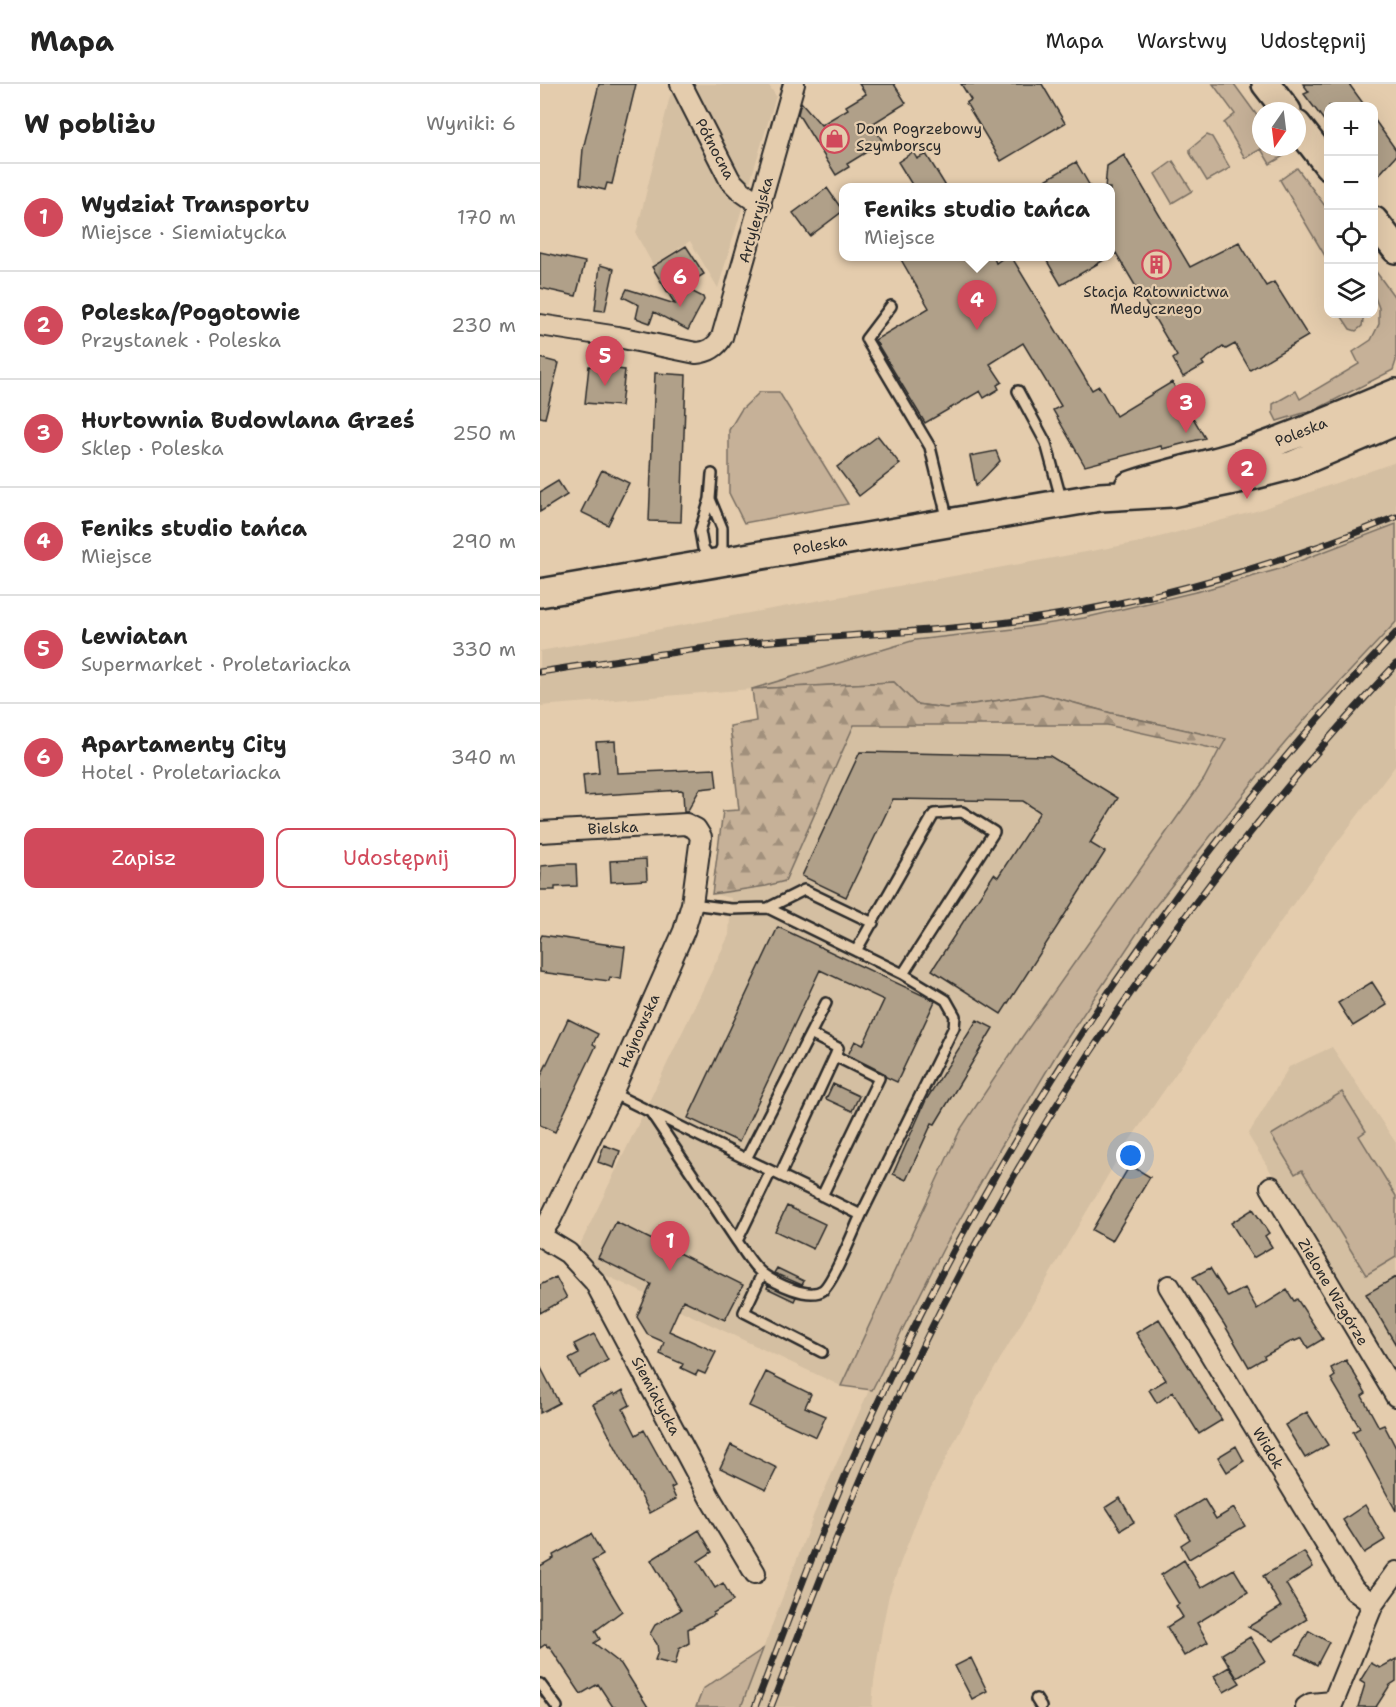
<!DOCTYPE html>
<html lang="pl">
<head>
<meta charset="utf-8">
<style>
  :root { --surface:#fff; --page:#f2f2f2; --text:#222; --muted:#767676; --line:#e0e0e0; --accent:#d1495b }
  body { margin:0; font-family:"Shantell Sans",sans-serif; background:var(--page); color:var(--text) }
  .controls { position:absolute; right:18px; top:18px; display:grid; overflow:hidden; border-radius:12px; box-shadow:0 6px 24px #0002 }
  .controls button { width:54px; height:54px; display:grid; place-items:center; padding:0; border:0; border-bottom:2px solid var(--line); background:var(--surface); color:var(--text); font:30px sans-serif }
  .compass { position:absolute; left:712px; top:18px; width:54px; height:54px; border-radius:50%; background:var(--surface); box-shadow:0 6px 24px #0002; rotate:194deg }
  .you { position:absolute; left:591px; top:1072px; width:21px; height:21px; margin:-15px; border:4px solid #fff; border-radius:50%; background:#1a73e8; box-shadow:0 0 0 9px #1a73e833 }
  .badge { display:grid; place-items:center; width:39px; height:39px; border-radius:50%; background:var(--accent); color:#fff; font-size:20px; font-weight:700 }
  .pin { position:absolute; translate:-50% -50px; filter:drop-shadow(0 2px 3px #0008) }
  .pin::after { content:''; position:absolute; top:32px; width:21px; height:18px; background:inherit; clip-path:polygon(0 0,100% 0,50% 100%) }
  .popup { position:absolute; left:299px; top:99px; width:276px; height:78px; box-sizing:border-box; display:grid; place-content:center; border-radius:12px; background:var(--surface); filter:drop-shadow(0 2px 4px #0005); font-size:20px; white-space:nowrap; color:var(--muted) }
  .popup b { font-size:22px; color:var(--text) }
  .popup::after { content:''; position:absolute; left:50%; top:100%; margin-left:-12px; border:12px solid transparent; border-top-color:var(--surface) }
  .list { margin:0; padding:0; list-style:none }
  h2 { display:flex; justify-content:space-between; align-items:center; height:78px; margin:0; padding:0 24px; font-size:26px }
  h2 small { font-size:20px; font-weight:400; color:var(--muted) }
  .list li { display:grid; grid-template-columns:39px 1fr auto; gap:18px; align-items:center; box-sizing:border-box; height:108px; padding:0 24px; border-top:2px solid var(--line) }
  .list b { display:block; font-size:22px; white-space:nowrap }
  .list p { margin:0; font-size:20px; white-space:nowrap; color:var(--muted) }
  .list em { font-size:20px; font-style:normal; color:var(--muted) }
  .actions { display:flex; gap:12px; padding:18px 24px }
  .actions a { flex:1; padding:14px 0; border:2px solid var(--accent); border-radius:12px; text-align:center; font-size:21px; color:var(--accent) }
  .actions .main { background:var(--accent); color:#fff }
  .icon { flex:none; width:33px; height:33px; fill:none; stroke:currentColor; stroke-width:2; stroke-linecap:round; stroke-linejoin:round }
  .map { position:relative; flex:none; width:856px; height:1623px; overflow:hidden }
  header { display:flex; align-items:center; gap:36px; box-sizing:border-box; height:84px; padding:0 30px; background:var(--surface); border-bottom:2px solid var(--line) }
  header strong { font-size:28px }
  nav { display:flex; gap:33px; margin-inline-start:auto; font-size:21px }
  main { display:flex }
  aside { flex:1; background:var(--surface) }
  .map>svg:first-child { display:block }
</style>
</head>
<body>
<header>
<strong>Mapa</strong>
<nav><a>Mapa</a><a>Warstwy</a><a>Udostępnij</a></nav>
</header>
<main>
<aside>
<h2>W pobliżu<small>Wyniki: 6</small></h2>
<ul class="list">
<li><span class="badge">1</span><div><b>Wydział Transportu</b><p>Miejsce · Siemiatycka</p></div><em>170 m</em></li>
<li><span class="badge">2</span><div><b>Poleska/Pogotowie</b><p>Przystanek · Poleska</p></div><em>230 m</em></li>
<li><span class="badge">3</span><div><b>Hurtownia Budowlana Grześ</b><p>Sklep · Poleska</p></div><em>250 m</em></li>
<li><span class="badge">4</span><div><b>Feniks studio tańca</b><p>Miejsce</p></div><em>290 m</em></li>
<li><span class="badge">5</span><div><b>Lewiatan</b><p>Supermarket · Proletariacka</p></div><em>330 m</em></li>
<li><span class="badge">6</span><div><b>Apartamenty City</b><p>Hotel · Proletariacka</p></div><em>340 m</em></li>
</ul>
<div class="actions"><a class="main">Zapisz</a><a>Udostępnij</a></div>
</aside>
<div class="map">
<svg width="856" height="1623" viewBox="0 0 856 1623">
  <defs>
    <pattern id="forest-firs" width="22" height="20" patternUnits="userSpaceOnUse" patternTransform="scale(1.5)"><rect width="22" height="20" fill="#c6b198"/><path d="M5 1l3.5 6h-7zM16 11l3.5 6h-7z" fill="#a1907c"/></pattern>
  </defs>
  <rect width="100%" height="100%" fill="#e4ccad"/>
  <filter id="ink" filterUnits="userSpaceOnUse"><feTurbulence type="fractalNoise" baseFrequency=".0167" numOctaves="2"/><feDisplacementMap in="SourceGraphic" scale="12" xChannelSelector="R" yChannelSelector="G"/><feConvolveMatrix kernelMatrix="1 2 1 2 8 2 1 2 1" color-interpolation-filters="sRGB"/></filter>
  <g filter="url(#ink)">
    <path fill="#d4bfa2" d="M141 0H228L236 12 178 204 150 157 113 181 96 150 130 12 141 2Z
      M856 378V440L736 486 664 506 544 534 474 545 375 556 212 605 0 622V567L601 458 716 427Z
      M856 538V681L793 764 741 837 581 1069 435 1318 384 1417 361 1477 349 1511 342 1545 334 1597 332 1623H201L274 1430 334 1295 394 1172 658 705 482 953 420 1046 301 1302 63 1190 39 1163 189 851 191 814 172 810 183 727 199 726 190 642 567 641 680 666 767 633Z
      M792 963 856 1059V1291L708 1051 749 983Z"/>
    <path fill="#c6b198" stroke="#786e62" stroke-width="1.5" d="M673 0H694L721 37V63H741L747 70 730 80 721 65 705 74 684 39 695 30Z
      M667 51 672 53 690 84 667 97 650 69V65Z
      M633 77 652 107 632 119 615 90Z
      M757 84 788 126V177L740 96Z
      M834 185 856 215V277L853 286 777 325 737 337 733 329V320L756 307 760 315 819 280 813 268 831 256 839 240V224L834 211Z
      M800 230H824L822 242 816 247 810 245Z
      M220 308H239L308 420 204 439 189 409V346L201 326Z
      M856 440V538L767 633 728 679 614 824 518 968 461 1063 403 1165 332 1306 301 1302 420 1046 482 953 664 695 685 655 571 629 502 610 406 624 376 620 354 598 212 605 375 556 474 545 544 534 664 506 736 486Z
      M802 1008 826 1047 819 1052 856 1112V1173L826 1191 762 1086 755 1090 731 1051Z
      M223 1565 201 1623H156L163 1605Z"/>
    <path fill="url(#forest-firs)" stroke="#786e62" stroke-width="1.5" d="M354 598 376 620 406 624 502 610 571 629 686 655 680 666 567 641H314L245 797 226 802 172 810 183 727 199 726 190 642 216 637 212 605Z"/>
    <path fill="#b0a089" stroke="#2b2b2b" stroke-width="1.5" d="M59 0H96L72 100 67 99 65 106 40 100 43 65Z
      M319 0H354L366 19 332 40 343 58 307 80 309 83 296 91 258 30 261 18 281 41 308 25 306 22 326 10Z
      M421 0H502L525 39 461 77 426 19 431 16Z
      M763 0H809L825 22H789V43L764 10 769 8Z
      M834 35 856 66V72L834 96Z
      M373 68 377 75 386 70 407 104H374L358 78Z
      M584 71 650 183 699 158 726 202 734 198 768 252 710 286 695 260 686 265 683 263 662 278 664 281 643 293 633 275 637 272 576 169 521 201 504 172H570V104H565L567 82Z
      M536 78 551 104H492Z
      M287 104 303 127 270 152 253 129Z
      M146 162 164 190 143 203 163 213 164 216 148 246 114 228 110 239 96 234 99 221 83 213 87 205 135 220 112 183Z
      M0 168 45 178 36 212 0 204Z
      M359 172H453L456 179 466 172H471L552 306 559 302 576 332 632 298 665 354 622 365 621 362 545 382 513 326 521 322 483 259 450 280 462 298 457 301 459 305 444 314 440 307 385 339 335 256 389 224Z
      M60 181 74 185 65 227 55 226Z
      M0 274 19 279 5 334 0 333Z
      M49 282 85 286 81 322 45 319Z
      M115 289 146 291 141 438 109 437Z
      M338 352 360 380 319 412 297 383Z
      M456 367 460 377 436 402 430 372Z
      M62 386 89 399 68 441 41 428Z
      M18 397 27 411 0 428V408Z
      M75 657 77 689 175 685 177 703 160 705 147 728H144L143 707 141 706 45 712 43 691 59 689 56 658Z
      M320 668 510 672 578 714 550 759 565 768 461 930 392 886 454 790 458 793 500 728 483 717 353 715 306 813 262 792Z
      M106 775 107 796 71 798 70 777Z
      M23 780H36L37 802 15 803V806H0L1 782Z
      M238 843 395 917 357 998 346 993 342 988 308 971 315 957 323 961 344 916 280 886 199 1058 148 1034Z
      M2 851 85 863 81 895 70 893 69 897 0 888V855Z
      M832 898 847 921 813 942 798 919Z
      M28 935 58 950 53 960 56 962 15 1048 0 1041V994Z
      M437 936 453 944 395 1040 392 1039 366 1096 353 1090 386 1016Z
      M293 1000 319 1012 312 1027 286 1015Z
      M64 1061 80 1067 74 1084 58 1078Z
      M590 1081 610 1093 572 1157 552 1146Z
      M247 1122 285 1140 273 1165 235 1147Z
      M713 1125 729 1149 725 1152 732 1163 713 1174 691 1139Z
      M76 1138 203 1201 185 1236 143 1216 129 1247 176 1268 165 1290 158 1287 156 1291 141 1284 143 1280 120 1270 124 1258 108 1251 97 1233 111 1200 58 1174Z
      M237 1184 264 1197 262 1201 234 1189Z
      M670 1184 688 1213 705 1204 717 1225 747 1206 754 1217 757 1215 783 1255 768 1264 762 1254 755 1257 754 1256 724 1272 725 1274 709 1283 684 1240 653 1193Z
      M16 1193 27 1214 0 1229V1201Z
      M856 1193V1261L826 1210Z
      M228 1201 256 1213 254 1217 227 1204Z
      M619 1235 682 1336 659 1350 633 1308 617 1319 609 1306 626 1296 596 1249Z
      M54 1250 68 1276 39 1293 29 1275 39 1270 34 1260Z
      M806 1276 826 1309 822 1312 839 1343 844 1341 856 1364V1427L813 1348 820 1344 791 1295 795 1292 791 1284Z
      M0 1282 19 1319 0 1329Z
      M226 1288 271 1310 265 1323 286 1332 276 1353 209 1322Z
      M83 1306 90 1321 83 1325 96 1351 104 1346 135 1402 131 1404 136 1415 110 1429 53 1320 74 1309 75 1311Z
      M767 1328 788 1361 765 1374 745 1341Z
      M191 1361 237 1384 226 1406 180 1384Z
      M696 1362 704 1377 687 1388 678 1373Z
      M580 1414 594 1438 581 1446 566 1423Z
      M664 1415 676 1435 694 1424 705 1442 649 1475 641 1461 650 1455 636 1432Z
      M825 1421 845 1456 824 1469 803 1436Z
      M159 1446 172 1468 158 1477 175 1504 183 1499 193 1517 173 1529 174 1531 148 1545 149 1559 139 1565 135 1581 115 1576 118 1568 117 1560 110 1550 115 1541 141 1526 111 1476Z
      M51 1450 63 1471 52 1477 82 1527 55 1547 60 1555 54 1559 81 1580 108 1623H73L58 1600 41 1610 9 1562 7 1563 6 1560 0 1564V1482L14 1474 13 1471Z
      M764 1468 773 1483 746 1500 767 1535 733 1557 708 1543 741 1523 723 1492Z
      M644 1476 661 1504 694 1485 708 1508 657 1539 668 1558 644 1572 627 1543 643 1533 636 1522 639 1520 621 1491Z
      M769 1547 789 1558 777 1581 756 1570Z
      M710 1553 725 1577 697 1594 682 1570Z
      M431 1574 447 1607 432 1615 415 1582Z
      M856 1575V1597L850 1601 836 1623H818L825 1600 820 1597 831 1579 840 1584Z
      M689 1583 700 1599 684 1608 674 1592Z"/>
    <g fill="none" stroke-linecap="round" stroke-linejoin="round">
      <defs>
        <path id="service" d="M351 222 326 255 390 363 408 437
          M478 307 506 359 522 418
          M170 415 182 444V463L174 479 163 464 160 447 170 415 172 390
          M152 820 191 825 228 824 363 890 406 916 415 932 414 943 321 1131
          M228 824 264 806 333 839
          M316 867 394 730 422 728 454 748 363 890
          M270 950 298 964 295 972
          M72 1009 206 1075 286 919
          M112 1030 197 1157
          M206 1075C244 1093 283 1112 321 1131 314 1146 294 1197 283 1206 269 1216 235 1199 223 1190 213 1183 204 1167 197 1157L231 1087
          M240 1091 295 972 339 994 282 1112
          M222 1190 204 1228 282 1268
          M0 1600 17 1623
          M496 1615 501 1623"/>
        <path id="minor" d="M141 0 190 96 201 107 221 121
          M0 241 78 253 156 269C168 268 176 264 182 253L254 0
          M0 748 146 740 156 745 161 753 152 820 144 847 72 1009 10 1136 0 1150
          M731 1103 856 1312
          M0 1152 28 1169 55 1198 170 1414 215 1489
          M629 1202 814 1506 833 1520
          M766 1623 771 1620 792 1618
          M791 1623 833 1520 856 1488"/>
        <path id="secondary" d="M726 0 747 27
          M757 41 788 81
          M834 137 856 165
          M589 402C626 389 664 382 701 370 754 353 805 330 856 309
          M0 509 560 413 631 409 703 394 753 381 856 337"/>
      </defs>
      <use href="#service" stroke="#2b2b2b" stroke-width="14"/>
      <use href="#minor" stroke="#2b2b2b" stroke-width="24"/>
      <use href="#secondary" stroke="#2b2b2b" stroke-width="32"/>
      <use href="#service" stroke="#e4ccad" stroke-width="9"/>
      <use href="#minor" stroke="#e4ccad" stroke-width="20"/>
      <use href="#secondary" stroke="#e4ccad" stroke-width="27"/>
      <defs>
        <path id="rail" d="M0 588C73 577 146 565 220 558 315 550 410 548 504 533 625 514 743 479 856 433
          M215 1623C255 1519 293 1413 341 1312 472 1032 644 773 856 549
          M231 1623C277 1504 321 1385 378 1271 502 1017 664 786 856 580"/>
      </defs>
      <use href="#rail" stroke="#2b2b2b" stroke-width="7"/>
      <use href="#rail" stroke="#e4ccad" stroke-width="4.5" stroke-dasharray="14" stroke-linecap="butt"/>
    </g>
  </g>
  <defs>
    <symbol id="shop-ring" viewBox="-11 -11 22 22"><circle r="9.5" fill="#e4ccad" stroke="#d1495b" stroke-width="1.5"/><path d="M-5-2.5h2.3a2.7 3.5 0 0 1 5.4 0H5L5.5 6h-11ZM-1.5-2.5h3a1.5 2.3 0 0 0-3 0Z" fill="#d1495b"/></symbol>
    <symbol id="building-ring" viewBox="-11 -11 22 22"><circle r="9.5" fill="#e4ccad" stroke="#d1495b" stroke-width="1.5"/><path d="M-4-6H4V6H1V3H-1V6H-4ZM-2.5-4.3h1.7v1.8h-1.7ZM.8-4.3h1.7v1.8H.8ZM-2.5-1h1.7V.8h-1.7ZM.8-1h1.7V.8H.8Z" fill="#d1495b"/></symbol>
  </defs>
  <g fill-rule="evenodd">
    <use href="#shop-ring" x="278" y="38" width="33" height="33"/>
    <use href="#building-ring" x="600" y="164" width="33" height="33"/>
  </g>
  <g text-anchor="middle" stroke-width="4.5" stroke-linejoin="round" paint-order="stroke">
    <g font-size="15" fill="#2b2b2b" stroke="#e4ccad" text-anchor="start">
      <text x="316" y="50">Dom Pogrzebowy<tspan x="316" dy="17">Szymborscy</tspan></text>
      <text x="616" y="213" text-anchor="middle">Stacja Ratownictwa<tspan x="616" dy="17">Medycznego</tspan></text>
    </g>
    <g font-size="15" fill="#2b2b2b" stroke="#e4ccad">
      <text transform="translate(175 65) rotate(62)" y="5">Północna</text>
      <text transform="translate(216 136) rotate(-74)" y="5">Artyleryjska</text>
      <text transform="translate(761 348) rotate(-22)" y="5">Poleska</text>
      <text transform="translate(280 461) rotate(-10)" y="5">Poleska</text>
      <text transform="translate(73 744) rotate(-3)" y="5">Bielska</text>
      <text transform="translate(99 947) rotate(-66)" y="5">Hajnowska</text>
      <text transform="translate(793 1208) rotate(59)" y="5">Zielone Wzgórze</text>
      <text transform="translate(116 1312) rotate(62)" y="5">Siemiatycka</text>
      <text transform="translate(728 1364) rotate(59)" y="5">Widok</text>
    </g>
  </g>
</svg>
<div class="controls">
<button>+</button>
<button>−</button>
<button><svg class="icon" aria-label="locate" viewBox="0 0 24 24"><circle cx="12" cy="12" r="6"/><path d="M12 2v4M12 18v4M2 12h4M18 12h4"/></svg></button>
<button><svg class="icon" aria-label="layers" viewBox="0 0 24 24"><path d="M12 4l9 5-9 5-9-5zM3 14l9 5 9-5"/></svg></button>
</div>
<svg class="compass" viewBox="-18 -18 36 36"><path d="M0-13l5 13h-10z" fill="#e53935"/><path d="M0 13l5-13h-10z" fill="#767676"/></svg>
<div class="you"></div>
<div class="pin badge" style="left:130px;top:1187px">1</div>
<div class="pin badge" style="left:707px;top:415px">2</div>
<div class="pin badge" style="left:646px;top:349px">3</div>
<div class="pin badge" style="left:437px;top:246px">4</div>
<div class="popup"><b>Feniks studio tańca</b>Miejsce</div>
<div class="pin badge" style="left:65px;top:302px">5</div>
<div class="pin badge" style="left:140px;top:223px">6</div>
</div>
</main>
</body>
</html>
